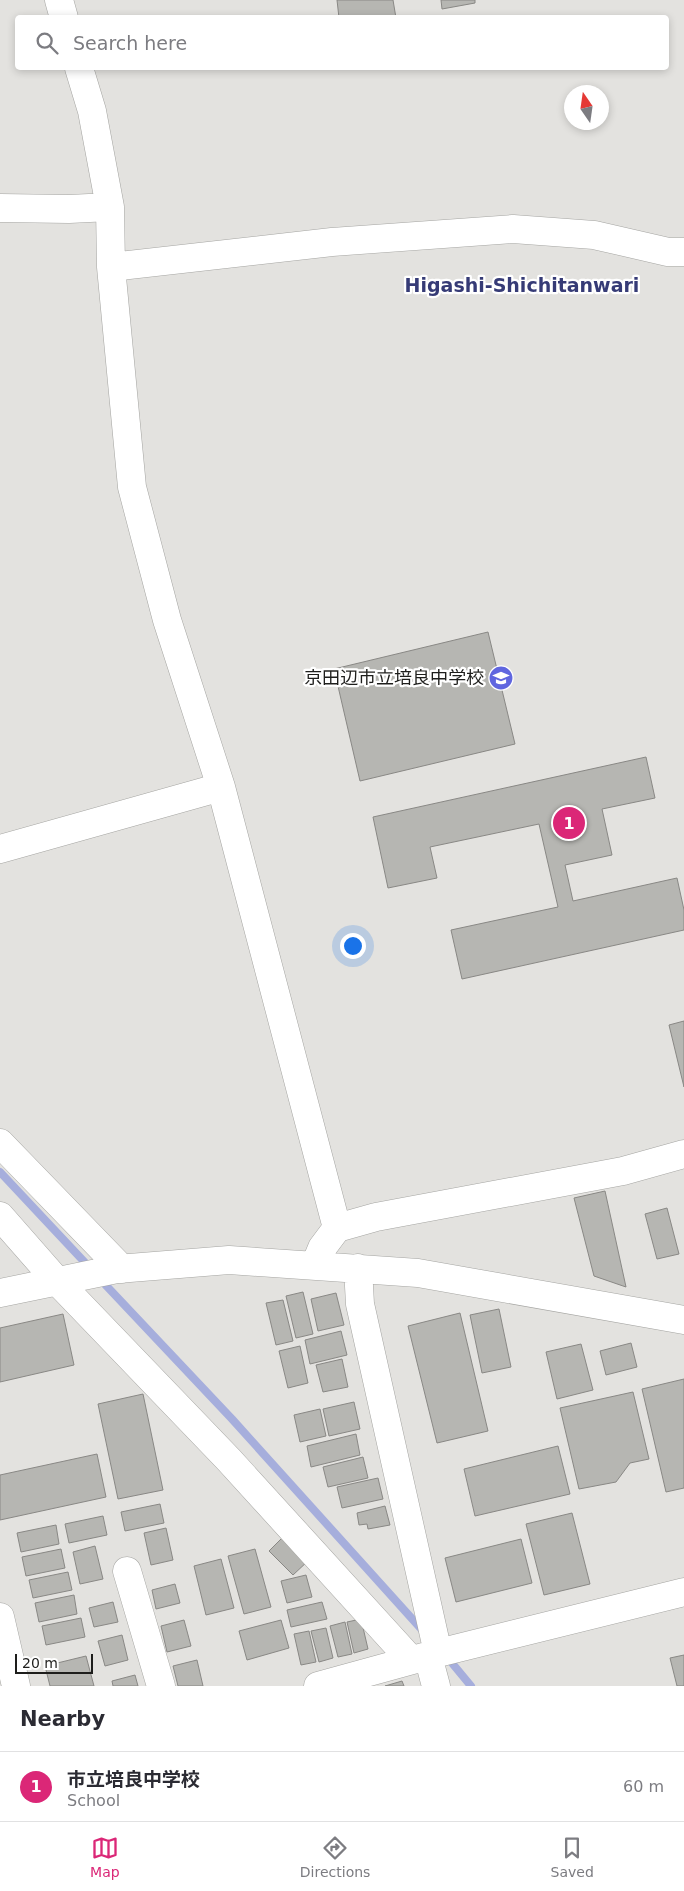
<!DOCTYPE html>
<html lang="en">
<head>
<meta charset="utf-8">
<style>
  :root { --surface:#fff; --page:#f2f2f3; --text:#2b2b33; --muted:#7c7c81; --line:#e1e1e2; --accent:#db2777 }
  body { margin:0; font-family:"DejaVu Sans","Noto Sans JP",sans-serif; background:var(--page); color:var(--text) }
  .compass { position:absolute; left:564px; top:85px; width:45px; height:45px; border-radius:50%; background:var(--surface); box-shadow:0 2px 8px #0003; rotate:347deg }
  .scale { position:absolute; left:15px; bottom:12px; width:78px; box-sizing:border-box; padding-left:5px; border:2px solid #1e1e1c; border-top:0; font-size:14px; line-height:18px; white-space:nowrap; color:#1e1e1c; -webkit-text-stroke:4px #fff; paint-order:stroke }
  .you { position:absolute; left:352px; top:945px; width:18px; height:18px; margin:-12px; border:4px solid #fff; border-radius:50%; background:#1a73e8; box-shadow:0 0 0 8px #1a73e833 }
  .badge { display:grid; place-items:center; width:32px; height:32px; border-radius:50%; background:var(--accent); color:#fff; font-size:16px; font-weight:700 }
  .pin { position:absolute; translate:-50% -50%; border:2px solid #fff; box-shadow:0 1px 5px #0006 }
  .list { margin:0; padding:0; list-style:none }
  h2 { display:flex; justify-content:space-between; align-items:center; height:65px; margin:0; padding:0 20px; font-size:21px }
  h2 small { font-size:16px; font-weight:400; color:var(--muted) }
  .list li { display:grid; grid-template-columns:32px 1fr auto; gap:15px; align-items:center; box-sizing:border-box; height:70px; padding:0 20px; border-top:1px solid var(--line) }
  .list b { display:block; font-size:19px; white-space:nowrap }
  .list p { margin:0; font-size:16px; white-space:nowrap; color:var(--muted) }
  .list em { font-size:16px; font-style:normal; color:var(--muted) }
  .icon { flex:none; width:28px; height:28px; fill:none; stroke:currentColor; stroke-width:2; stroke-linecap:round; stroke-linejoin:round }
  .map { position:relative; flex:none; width:684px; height:1686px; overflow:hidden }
  .search { position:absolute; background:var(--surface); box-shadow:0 2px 8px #0003; left:15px; right:15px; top:15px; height:55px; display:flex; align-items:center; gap:12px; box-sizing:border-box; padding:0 18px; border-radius:5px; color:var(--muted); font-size:19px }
  .sheet { height:135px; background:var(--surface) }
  nav { display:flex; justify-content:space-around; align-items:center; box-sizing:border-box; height:70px; border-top:1px solid var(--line); background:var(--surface); font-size:14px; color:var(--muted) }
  nav a { display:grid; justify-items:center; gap:2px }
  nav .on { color:var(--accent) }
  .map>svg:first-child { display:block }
</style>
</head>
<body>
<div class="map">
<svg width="684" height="1686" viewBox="0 0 684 1686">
  <rect width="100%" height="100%" fill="#e3e2df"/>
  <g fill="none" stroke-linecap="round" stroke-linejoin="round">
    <path stroke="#a6aedc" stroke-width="8" d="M0 1172 91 1269
      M99 1278 232 1419 424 1632
      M447 1657 471 1686"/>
  </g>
  <path fill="#b6b6b2" stroke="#898885" d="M337 0H393L396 18H339Z
    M441 0H475V3L442 9Z
    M488 632 515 744 360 781 334 669Z
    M646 757 655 798 602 809 612 855 565 865 573 901 677 878 684 910V930L462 979 451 930 558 907 539 824 430 847 437 878 388 888 373 817Z
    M684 1021V1087L669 1025Z
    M605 1191 626 1287 594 1276 574 1198Z
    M667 1208 679 1254 657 1259 645 1214Z
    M303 1292 313 1334 296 1338 286 1296Z
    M336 1293 344 1325 318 1331 311 1299Z
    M283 1300 293 1341 276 1345 266 1303Z
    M499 1309 511 1367 482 1373 470 1315Z
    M460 1313 488 1431 437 1443 408 1326Z
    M63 1314 74 1365 0 1382V1328Z
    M341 1331 347 1355 310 1364 305 1340Z
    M631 1343 637 1367 606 1375 600 1351Z
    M581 1344 593 1390 557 1399 546 1352Z
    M300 1346 308 1383 288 1388 279 1351Z
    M342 1359 348 1387 323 1392 316 1365Z
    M684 1379V1488L666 1492 642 1389Z
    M633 1392 649 1459 630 1463 616 1482 579 1489 560 1408Z
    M143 1394 163 1490 118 1499 98 1404Z
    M354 1402 360 1429 329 1436 323 1409Z
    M320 1409 326 1436 300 1442 294 1415Z
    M356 1434 360 1455 311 1467 307 1446Z
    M558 1446 570 1494 475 1516 464 1469Z
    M97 1454 106 1497 0 1520V1475Z
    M363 1457 368 1478 328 1487 323 1467Z
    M378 1478 383 1499 342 1508 337 1487Z
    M160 1504 164 1523 125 1531 121 1512Z
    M385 1506 390 1525 368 1529 367 1524 359 1525 357 1513Z
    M572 1513 590 1584 544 1595 526 1524Z
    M103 1516 107 1535 69 1543 65 1524Z
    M56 1525 59 1544 21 1552 17 1533Z
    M166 1528 173 1560 151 1565 144 1533Z
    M284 1536 309 1560 293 1575 269 1551Z
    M521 1539 532 1583 456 1602 445 1558Z
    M95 1546 103 1579 80 1584 73 1552Z
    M61 1549 65 1568 26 1576 22 1557Z
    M255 1549 271 1607 244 1614 228 1556Z
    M221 1559 234 1608 206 1615 194 1566Z
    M68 1572 72 1590 33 1598 29 1580Z
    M306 1575 312 1597 287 1603 281 1581Z
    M175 1584 180 1603 156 1609 152 1590Z
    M74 1595 77 1614 39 1622 35 1603Z
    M113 1602 118 1622 94 1627 89 1608Z
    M322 1602 327 1619 291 1627 287 1610Z
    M81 1618 85 1637 46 1645 42 1626Z
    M361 1619 368 1649 354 1653 347 1622Z
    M184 1620 191 1646 167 1652 161 1626Z
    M281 1620 289 1648 247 1660 239 1631Z
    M345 1622 352 1654 338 1657 330 1626Z
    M326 1628 333 1658 319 1662 311 1631Z
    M309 1631 316 1662 301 1665 294 1634Z
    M122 1635 128 1660 105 1666 98 1641Z
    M684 1655V1686H677L670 1658Z
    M86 1656 94 1686H50L45 1666Z
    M197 1660 203 1686H178L173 1666Z
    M135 1675 138 1686H113L112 1681Z
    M402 1681 404 1686H385Z"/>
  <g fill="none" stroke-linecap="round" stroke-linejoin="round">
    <defs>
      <path id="minor" d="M59 0 64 18
        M79 68 92 111 110 207 111 267 132 487 167 620 221 787 337 1228
        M0 208 69 209 110 207
        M111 267 332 242 513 229 594 235 668 252H684
        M0 849 221 787
        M0 1143 122 1269
        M0 1216 57 1281 229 1460 411 1660
        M315 1265 322 1248 337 1228 376 1217 623 1171 684 1154
        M358 1268 360 1304 438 1653
        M0 1293 117 1269 229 1260 418 1273 684 1320
        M127 1571 161 1686
        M0 1617 16 1686
        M428 1656 436 1686
        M318 1686 438 1653 684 1592"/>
    </defs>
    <use href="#minor" stroke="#a5a5a2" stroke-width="29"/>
    <use href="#minor" stroke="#fff" stroke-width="28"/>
  </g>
  <defs>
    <symbol id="school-disc" viewBox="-11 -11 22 22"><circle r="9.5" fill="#6066df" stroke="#fff"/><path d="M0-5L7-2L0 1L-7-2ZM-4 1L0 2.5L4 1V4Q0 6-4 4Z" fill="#fff"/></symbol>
  </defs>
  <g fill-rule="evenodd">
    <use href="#school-disc" x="487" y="664" width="28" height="28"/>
  </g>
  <g text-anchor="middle" stroke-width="4.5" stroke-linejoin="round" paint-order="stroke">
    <g font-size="18" fill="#1e1e1c" stroke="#fff" text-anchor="end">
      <text x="484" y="684">京田辺市立培良中学校</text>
    </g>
    <g font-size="19" font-weight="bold" fill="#363b76" stroke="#fff">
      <text x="522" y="292">Higashi-Shichitanwari</text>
    </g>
  </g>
</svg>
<svg class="compass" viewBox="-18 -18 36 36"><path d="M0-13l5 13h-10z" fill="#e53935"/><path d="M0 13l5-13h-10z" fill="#7c7c81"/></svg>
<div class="scale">20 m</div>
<div class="you"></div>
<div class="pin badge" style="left:569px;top:823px">1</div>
<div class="search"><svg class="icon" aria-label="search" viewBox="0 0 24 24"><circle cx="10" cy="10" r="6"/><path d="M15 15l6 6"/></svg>Search here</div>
</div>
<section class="sheet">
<h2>Nearby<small></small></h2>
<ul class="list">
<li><span class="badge">1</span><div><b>市立培良中学校</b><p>School</p></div><em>60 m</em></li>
</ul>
</section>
<nav>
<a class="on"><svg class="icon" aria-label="map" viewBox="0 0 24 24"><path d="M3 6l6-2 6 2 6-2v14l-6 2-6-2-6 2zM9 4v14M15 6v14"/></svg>Map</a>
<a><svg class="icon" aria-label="directions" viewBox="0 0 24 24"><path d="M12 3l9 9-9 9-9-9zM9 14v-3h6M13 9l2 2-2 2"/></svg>Directions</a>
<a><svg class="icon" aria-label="saved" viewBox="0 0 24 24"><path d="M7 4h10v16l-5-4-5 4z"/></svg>Saved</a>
</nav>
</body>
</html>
